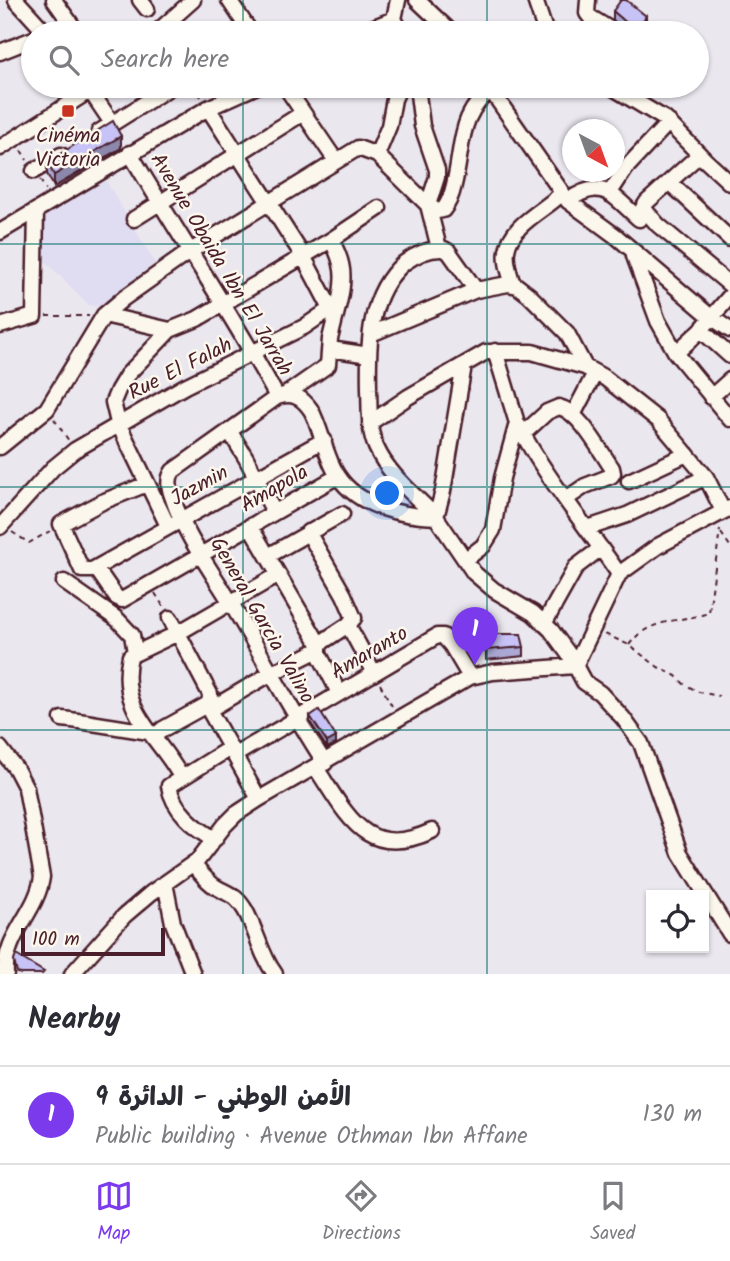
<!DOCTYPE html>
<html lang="en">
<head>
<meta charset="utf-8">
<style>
  :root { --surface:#fff; --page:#f7f7f7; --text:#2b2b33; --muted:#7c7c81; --line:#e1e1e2; --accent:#7c3aed }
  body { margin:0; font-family:Kalam,"Playpen Sans Arabic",sans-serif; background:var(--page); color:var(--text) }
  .controls { position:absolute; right:21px; bottom:21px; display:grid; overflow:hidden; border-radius:0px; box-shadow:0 2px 5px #0004 }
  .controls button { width:63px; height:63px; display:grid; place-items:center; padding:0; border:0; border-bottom:2px solid var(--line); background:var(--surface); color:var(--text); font:35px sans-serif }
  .compass { position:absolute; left:562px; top:119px; width:63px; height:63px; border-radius:50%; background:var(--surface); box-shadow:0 2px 5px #0004; rotate:139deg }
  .scale { position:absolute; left:21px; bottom:18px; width:144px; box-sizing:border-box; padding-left:7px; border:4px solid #4a1f2b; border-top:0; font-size:19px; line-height:24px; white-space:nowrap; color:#4a1f2b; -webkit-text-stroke:5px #fbf7ec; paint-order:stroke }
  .you { position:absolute; left:388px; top:494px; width:24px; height:24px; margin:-18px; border:5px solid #fff; border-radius:50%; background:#1a73e8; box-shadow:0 0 0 10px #1a73e833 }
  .badge { display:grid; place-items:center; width:46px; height:46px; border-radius:50%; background:var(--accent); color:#fff; font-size:23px; font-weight:700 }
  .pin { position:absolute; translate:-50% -58px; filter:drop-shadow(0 2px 4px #0008) }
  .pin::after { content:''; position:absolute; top:37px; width:24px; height:21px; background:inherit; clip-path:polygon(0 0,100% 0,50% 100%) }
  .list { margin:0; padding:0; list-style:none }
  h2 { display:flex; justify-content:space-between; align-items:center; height:91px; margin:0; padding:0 28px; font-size:30px }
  h2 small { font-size:23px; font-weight:400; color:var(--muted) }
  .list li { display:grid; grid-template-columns:46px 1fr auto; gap:21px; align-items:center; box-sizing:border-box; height:98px; padding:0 28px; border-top:2px solid var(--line) }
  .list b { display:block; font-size:26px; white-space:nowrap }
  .list p { margin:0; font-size:23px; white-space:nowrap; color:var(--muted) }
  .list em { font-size:23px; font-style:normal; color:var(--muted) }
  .icon { flex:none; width:38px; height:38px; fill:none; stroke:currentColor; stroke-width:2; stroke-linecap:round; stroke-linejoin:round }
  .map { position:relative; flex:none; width:730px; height:974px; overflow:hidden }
  .search { position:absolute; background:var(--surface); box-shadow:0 2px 5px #0004; left:21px; right:21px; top:21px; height:77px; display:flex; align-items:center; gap:18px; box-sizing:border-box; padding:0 24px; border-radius:38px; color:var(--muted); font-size:26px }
  .sheet { height:189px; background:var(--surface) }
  nav { display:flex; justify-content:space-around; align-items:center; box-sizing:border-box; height:98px; border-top:2px solid var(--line); background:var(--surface); font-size:19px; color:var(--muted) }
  nav a { display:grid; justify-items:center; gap:4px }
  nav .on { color:var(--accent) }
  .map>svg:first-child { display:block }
</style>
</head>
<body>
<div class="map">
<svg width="730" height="974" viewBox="0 0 730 974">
  <rect width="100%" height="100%" fill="#ebe7ef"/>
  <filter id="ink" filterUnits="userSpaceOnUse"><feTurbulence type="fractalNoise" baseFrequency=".0143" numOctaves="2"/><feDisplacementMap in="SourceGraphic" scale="14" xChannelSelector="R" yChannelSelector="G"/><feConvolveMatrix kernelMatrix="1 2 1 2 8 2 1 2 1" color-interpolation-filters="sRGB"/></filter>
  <g filter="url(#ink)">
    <path fill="#e0dcf1" d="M106 181 155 263 111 297 106 308 89 305 43 259 45 214Z"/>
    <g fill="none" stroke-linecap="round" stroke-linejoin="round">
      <defs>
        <path id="minor" d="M16 0 46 33
          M54 0 74 28
          M140 0 147 9
          M229 0 251 33
          M398 0 394 19 402 33
          M417 0 452 33
          M535 0 546 33
          M588 0 587 13 590 17 616 33
          M156 33 193 0
          M359 33 394 19
          M0 52 33 39
          M87 86 112 123
          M285 86 336 161
          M417 86 422 126 437 170V177L428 205 439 248
          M488 86 568 201 617 237 711 317 730 330
          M610 86 665 119 705 160 730 183
          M208 108 303 256 331 309
          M99 132 172 86
          M0 148 97 86
          M130 153C178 235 232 313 277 397 293 392 302 397 311 410 322 430 325 457 338 476 358 507 403 516 436 517L474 573 494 590 533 613 551 630 570 656 584 682 600 693 623 718 641 743 680 853 730 934
          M377 155 389 126 394 99 400 86
          M699 155 647 202 643 208 658 225 730 285
          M34 171 61 155
          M669 182 730 239
          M609 194 626 168 669 122
          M568 201C602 176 613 196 639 219
          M134 219 303 113
          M0 232 208 108 257 86
          M634 256 658 321 676 353 730 419
          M513 285C510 274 505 262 507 251 511 224 544 211 561 194
          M104 315 170 330
          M0 326 34 316 36 211
          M701 330 730 356
          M371 334 476 290 508 284 516 285 529 295 567 333 585 367 605 378 658 420 706 477 723 511
          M330 349 369 355
          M495 351 517 423C545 477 585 524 619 574
          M676 353 701 330 730 296
          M285 395 328 365 330 339 339 303
          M277 397 173 471C168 478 169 488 172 496 184 534 209 567 229 600 262 654 290 710 325 763
          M711 397 730 380
          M573 415 595 373
          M370 423 408 397 486 352H532L585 367
          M230 432 246 458 274 512
          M523 434 547 412 559 407C580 412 600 451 612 468L613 473 611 476 585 486 566 499
          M0 447 47 409 104 315 124 298 189 252 358 148 377 155 428 205 437 211 443 210C449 203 452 194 454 185 464 144 457 113 496 86
          M629 481 687 454
          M147 484 102 502 61 524 82 570H92L324 440
          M436 517C415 495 389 476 376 447 368 429 370 408 369 389 368 344 368 294 404 263 416 254 428 248 444 249L449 252 476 290
          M436 517 443 491 464 365
          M168 526 118 423 113 402 118 390 127 375 170 330 197 319 331 240 379 208
          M250 526 319 644V654
          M0 527 53 468 75 450 185 386 304 327 339 303C345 278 344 262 331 240
          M588 528 627 515 706 477
          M308 532 344 595 354 618 348 625 319 644
          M268 556 342 514
          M465 560 483 546 493 530 502 478 517 423
          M96 568 116 597 122 600 338 476
          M64 582 117 619 132 635 135 652
          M170 618 210 694 209 710 259 799
          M544 624 576 567 601 548
          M348 625 374 673
          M575 666 619 574 658 546 730 508
          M209 710 270 674 314 652 319 654 339 693
          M62 719C91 722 119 728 148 732
          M153 737 163 729 210 703
          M0 748 16 769 26 788 42 877C37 913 3 936 6 974
          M235 755 437 636H443L451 645 470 677
          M316 768C348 816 366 861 432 831
          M181 777C158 734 117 712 130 656L178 633 278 575
          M215 839C195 828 173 810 169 786L230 748
          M193 864C200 872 207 882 216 887 230 895 236 895 245 910 257 931 260 954 275 974
          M165 883 173 923 193 974
          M72 974 124 916 151 893 198 860 225 825 236 814 259 799 470 677 493 672 575 666"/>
      </defs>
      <use href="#minor" stroke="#4a1f2b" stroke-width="19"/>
      <path stroke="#4a1f2b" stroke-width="2" stroke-dasharray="5 5" stroke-linecap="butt" d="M195 86 201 97
        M21 150 27 160
        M40 180 46 190
        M46 316H89
        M54 419 69 441
        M12 532 29 543 50 531
        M721 533 730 546
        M155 593 163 606
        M605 634 629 645 658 667 676 676 684 684 699 692 719 696
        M629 645C649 618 679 622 709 613L720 529
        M380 684 392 706"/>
      <use href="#minor" stroke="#fbf7ec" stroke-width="14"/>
    </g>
    <path fill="#aba8d4" stroke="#4a1f2b" stroke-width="2" d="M613 11 646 25 640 33H628L613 20Z
      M121 148 54 187 47 174V162Z
      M486 636 524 647V656L486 660Z
      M310 716 336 744 327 748 310 722Z"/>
    <path fill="#8b88ac" stroke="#4a1f2b" stroke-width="2" d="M646 16V25L640 33H636V31Z
      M121 136V148L54 187V175Z
      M336 737V744L327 748V742Z"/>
    <path fill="#c7c3f6" stroke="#4a1f2b" stroke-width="2" d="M621 0H626L646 16 636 31 613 11Z
      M113 121 121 136 54 175 47 162Z
      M494 634H521L524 647 486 650V636Z
      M319 710 336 737 327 742 310 716Z
      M16 955 44 972 42 974H21L17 973 14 961Z"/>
  </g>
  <path fill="none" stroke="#0f766e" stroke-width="2" stroke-opacity="0.55" d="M243 0V33M487 0V33M243 86V974M487 86V974M0 244H730M0 487H730M0 730H730"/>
  <rect fill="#c8321e" stroke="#fbf7ec" stroke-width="2.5" x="61" y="104" width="14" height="14" rx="3.5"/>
  <g text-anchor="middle" stroke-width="5" stroke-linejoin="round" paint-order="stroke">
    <g font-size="21" fill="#4a1f2b" stroke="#fbf7ec">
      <text x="68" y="142">Cinéma<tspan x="68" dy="24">Victoria</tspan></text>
    </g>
    <g font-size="21" fill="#4a1f2b" stroke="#fbf7ec">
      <text transform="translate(222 264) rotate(59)" y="7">Avenue Obaida Ibn El Jarrah</text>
      <text transform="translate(180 368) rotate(-27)" y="7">Rue El Falah</text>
      <text transform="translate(199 485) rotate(-29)" y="7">Jazmin</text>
      <text transform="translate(274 488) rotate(-30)" y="7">Amapola</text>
      <text transform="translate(263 620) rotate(60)" y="7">General Garcia Valino</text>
      <text transform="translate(369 652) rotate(-30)" y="7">Amaranto</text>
    </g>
  </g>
</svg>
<div class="controls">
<button><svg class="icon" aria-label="locate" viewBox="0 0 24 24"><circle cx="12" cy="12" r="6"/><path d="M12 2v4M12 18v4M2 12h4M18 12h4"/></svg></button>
</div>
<svg class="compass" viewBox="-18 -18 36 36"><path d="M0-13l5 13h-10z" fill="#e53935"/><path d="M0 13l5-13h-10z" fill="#7c7c81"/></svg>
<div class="scale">100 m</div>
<div class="you"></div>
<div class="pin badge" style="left:475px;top:665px">1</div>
<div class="search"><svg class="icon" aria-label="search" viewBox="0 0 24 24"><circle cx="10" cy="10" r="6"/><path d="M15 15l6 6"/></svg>Search here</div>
</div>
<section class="sheet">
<h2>Nearby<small></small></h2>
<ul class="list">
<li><span class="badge">1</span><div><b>الأمن الوطني - الدائرة 9</b><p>Public building · Avenue Othman Ibn Affane</p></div><em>130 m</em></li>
</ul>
</section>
<nav>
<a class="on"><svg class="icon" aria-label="map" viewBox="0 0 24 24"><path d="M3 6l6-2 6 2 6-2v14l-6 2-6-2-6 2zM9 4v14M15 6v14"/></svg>Map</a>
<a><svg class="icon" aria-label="directions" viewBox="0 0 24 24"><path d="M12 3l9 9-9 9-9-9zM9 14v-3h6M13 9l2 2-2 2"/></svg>Directions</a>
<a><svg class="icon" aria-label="saved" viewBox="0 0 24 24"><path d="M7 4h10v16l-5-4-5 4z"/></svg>Saved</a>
</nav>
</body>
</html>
